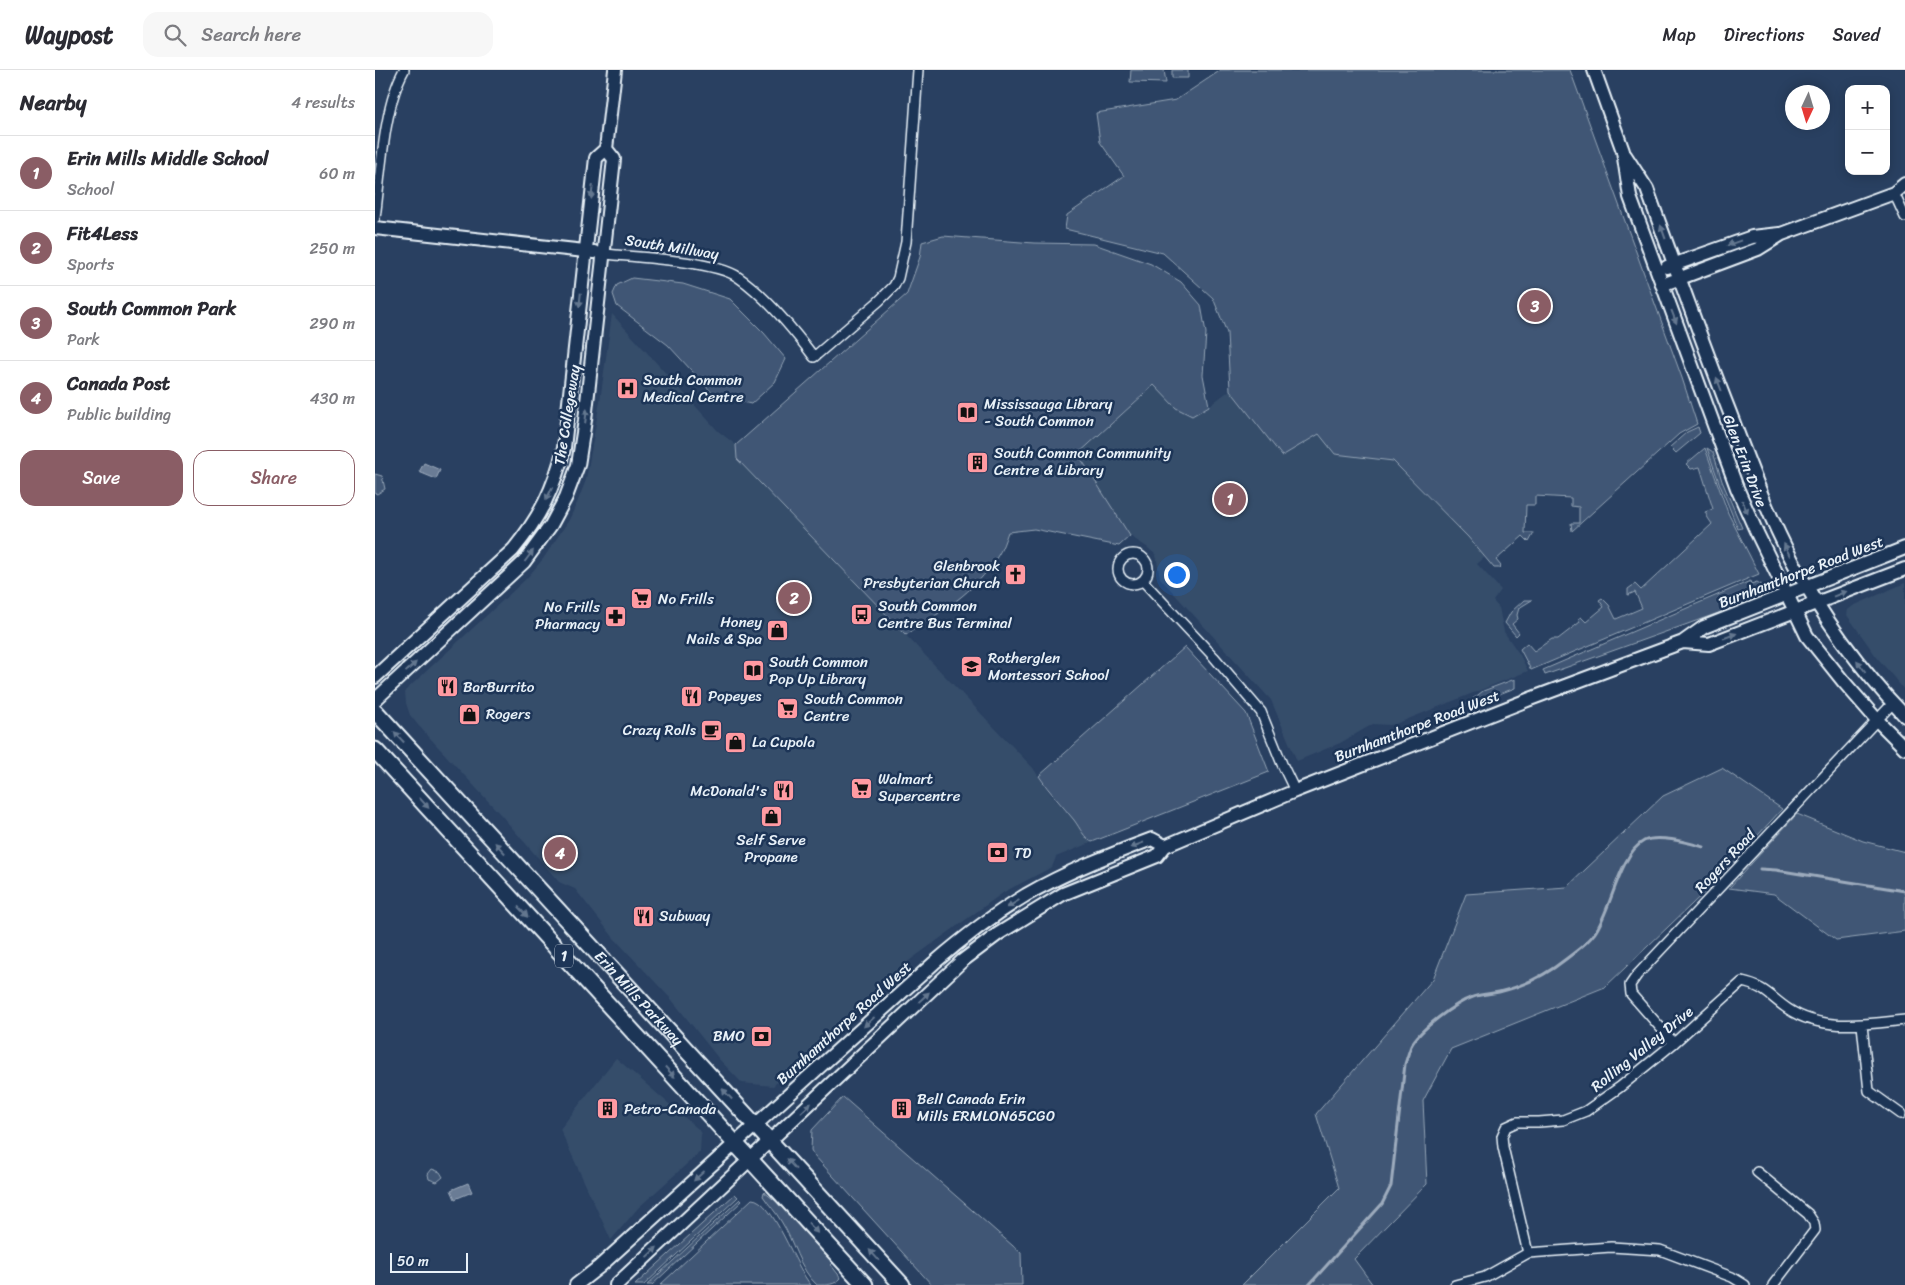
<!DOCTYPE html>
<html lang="en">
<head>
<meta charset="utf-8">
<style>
  :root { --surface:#fff; --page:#f7f7f7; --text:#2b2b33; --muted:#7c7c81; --line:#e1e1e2; --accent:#8a5d65 }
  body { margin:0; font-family:Sriracha,sans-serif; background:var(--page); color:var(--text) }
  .controls { position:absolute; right:15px; top:15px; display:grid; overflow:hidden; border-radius:10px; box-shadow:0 2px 12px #0003 }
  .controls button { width:45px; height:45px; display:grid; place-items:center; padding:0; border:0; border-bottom:1px solid var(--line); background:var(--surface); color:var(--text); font:25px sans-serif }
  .compass { position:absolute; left:1410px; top:15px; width:45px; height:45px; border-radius:50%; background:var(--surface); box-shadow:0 2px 12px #0003; rotate:184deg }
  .scale { position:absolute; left:15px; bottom:12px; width:78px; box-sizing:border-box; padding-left:5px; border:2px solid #e8f1f8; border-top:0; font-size:14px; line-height:18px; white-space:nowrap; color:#e8f1f8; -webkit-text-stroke:4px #1d3557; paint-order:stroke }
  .you { position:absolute; left:801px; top:504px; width:18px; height:18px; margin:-12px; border:4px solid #fff; border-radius:50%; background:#1a73e8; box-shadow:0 0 0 8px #1a73e833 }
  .badge { display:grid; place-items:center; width:32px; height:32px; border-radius:50%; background:var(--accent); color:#fff; font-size:16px; font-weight:700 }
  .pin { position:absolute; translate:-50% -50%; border:2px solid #fff; box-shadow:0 1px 5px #0006 }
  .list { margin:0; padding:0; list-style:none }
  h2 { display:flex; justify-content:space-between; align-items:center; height:65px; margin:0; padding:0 20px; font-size:21px }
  h2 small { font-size:16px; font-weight:400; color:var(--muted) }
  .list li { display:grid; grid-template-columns:32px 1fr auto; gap:15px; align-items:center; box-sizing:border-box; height:75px; padding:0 20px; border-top:1px solid var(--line) }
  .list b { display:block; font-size:19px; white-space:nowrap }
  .list p { margin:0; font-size:16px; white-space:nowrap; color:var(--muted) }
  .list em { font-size:16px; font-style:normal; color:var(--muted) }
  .actions { display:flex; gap:10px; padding:15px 20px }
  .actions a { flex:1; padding:11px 0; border:1px solid var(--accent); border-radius:15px; text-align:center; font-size:18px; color:var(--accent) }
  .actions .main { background:var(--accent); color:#fff }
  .icon { flex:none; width:28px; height:28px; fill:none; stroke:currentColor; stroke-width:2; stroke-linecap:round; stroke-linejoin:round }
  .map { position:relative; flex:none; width:1530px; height:1215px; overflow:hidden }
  header { display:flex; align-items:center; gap:30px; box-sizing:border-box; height:70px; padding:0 25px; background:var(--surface); border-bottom:1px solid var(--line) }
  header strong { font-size:24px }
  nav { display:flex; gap:28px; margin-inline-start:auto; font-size:18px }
  .search { width:350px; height:45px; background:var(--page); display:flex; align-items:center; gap:12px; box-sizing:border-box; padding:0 18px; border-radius:15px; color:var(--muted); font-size:19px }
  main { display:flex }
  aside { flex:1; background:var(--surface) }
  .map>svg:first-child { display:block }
</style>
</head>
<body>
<header>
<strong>Waypost</strong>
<div class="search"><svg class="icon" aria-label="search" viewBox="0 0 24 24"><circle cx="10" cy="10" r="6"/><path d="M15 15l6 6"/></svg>Search here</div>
<nav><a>Map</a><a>Directions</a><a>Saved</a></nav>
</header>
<main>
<aside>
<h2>Nearby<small>4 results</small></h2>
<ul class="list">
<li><span class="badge">1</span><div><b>Erin Mills Middle School</b><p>School</p></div><em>60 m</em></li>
<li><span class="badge">2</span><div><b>Fit4Less</b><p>Sports</p></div><em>250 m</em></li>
<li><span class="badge">3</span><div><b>South Common Park</b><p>Park</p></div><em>290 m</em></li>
<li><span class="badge">4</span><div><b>Canada Post</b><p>Public building</p></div><em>430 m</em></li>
</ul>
<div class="actions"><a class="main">Save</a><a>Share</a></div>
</aside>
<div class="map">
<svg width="1530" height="1215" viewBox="0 0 1530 1215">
  <rect width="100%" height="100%" fill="#294061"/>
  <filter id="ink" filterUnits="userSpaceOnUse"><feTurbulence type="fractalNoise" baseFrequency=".02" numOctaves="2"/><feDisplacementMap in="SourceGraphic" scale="10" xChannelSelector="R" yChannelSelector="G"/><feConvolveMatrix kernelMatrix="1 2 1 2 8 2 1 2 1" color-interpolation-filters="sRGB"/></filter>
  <g filter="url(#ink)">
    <path fill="#364d6b" d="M237 244 343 361 361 375 362 389 658 698 676 725 698 749 711 767 717 772 681 787 677 797 629 822 535 890 531 894 526 904 519 910 506 917 499 926 472 948 398 1016 367 1013 344 989 297 930 239 868 200 819 184 812 126 745 43 655 35 645 31 633 30 621 152 508 168 489 194 450 202 433 211 410 225 331Z
      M780 315 801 338 834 336 855 320 907 386 944 364 960 384 1018 391 1093 467 1110 487 1102 494 1126 520 1118 531 1124 538 1129 562 1145 585 1153 601 1023 653 1015 655 998 654 965 673 922 691 896 630 785 508 781 485 772 477 755 466 703 384Z
      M1530 513V621L1501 586 1472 545 1473 540 1478 536Z
      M241 988 323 1059 326 1064 325 1082 263 1138 236 1170 185 1059Z"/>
    <path fill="#415774" stroke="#94a4b6" d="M756 0H789L791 13 755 12Z
      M797 0H813V8H797Z
      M846 0H1195L1307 308 1322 354 1304 364 1197 461 1196 453H1204V437L1196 436V428L1160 426V435H1151L1150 463H1159L1154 472 1148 466 1121 490 1126 496 1124 498H1119L1093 467 1018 391 960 384 944 364 907 386 855 320 852 263 838 228 788 183 690 159 692 145 749 106 725 72 721 43 801 30Z
      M568 166 659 173 719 174 776 194 806 212 826 235 831 263 828 305 834 336 817 346 801 338 779 315 703 384 755 466 744 476 659 459 633 462C630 470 627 480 622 487 601 522 564 543 531 565L362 389 361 375 532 224 545 187 547 172Z
      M257 208 308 214 355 229 389 263 411 289 400 312 376 334 339 325 293 275 242 236 238 224 242 215Z
      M1323 357 1325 363 1301 383 1295 377 1312 362Z
      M1330 378 1353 443 1384 504 1156 600 1145 579 1152 573 1159 581 1177 569H1183L1205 552 1203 549 1206 547 1211 552 1229 537 1224 530 1227 528 1234 535 1241 549 1267 538 1260 522 1253 525V519L1260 514 1266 520 1337 454 1333 448 1330 442 1338 439 1325 397 1316 399 1311 394Z
      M1332 378 1338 382 1347 411 1367 458 1363 459 1345 415Z
      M0 404 7 406 10 419 2 424 0 423Z
      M1375 511 1376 514 1382 512 1387 515 1385 520 1387 521 1381 528 1374 532 1170 605 1168 600Z
      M1149 530H1157L1144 538 1142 545 1143 549 1137 554 1144 563 1141 566 1130 553 1136 542Z
      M810 577 871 643 894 702 717 772C709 768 705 758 699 750 687 735 674 722 664 706Z
      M1140 609V618L1085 639 1108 621Z
      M1347 698 1407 739 1337 815 1230 917 1076 979 1048 1031 1052 1114 979 1189 998 1215H867L964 1118 941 1044 1058 909 1091 824 1192 817 1288 726Z
      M1422 744 1488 771 1530 782V861L1461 870 1399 824 1354 818Z
      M468 1027 646 1183 647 1215H557L438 1084 436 1080 437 1060Z
      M57 1099 65 1102 68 1107 62 1112 54 1109 53 1104Z
      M389 1122 402 1132 458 1193 456 1195 466 1208C460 1215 453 1215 442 1215 424 1199 419 1171 406 1151 401 1142 394 1135 388 1126Z
      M360 1124 363 1127 269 1215H260Z
      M365 1129 367 1131 277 1215H272Z
      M377 1129C398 1129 421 1199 436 1215H285Z"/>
    <path fill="#6b7c95" stroke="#9dabbd" d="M49 393 65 400 61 409 44 402Z
      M93 1113 97 1122 80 1129 76 1120Z"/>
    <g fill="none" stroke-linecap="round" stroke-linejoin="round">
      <path stroke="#9dabbd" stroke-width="3" d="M1385 799 1401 800 1530 821
        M934 1215 1007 1134 1016 1116 1030 994C1032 988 1034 981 1036 976 1044 960 1080 933 1098 927 1106 924 1115 924 1124 922 1149 916 1171 905 1191 889 1201 881 1212 874 1219 864 1236 842 1244 784 1269 771 1283 764 1314 773 1329 777"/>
      <defs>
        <path id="street" d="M1519 123 1530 147
          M0 148C6 104 8 38 29 0
          M229 184C260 187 340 191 363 207 390 225 420 262 439 287L504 231 519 216 523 208 531 172 543 0
          M743 499a15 15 0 1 1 30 0a15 15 0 1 1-30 0Z
          M768 511 839 587 886 642 907 694 920 721
          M1487 955 1494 1021 1526 1044
          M1299 973 1256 924 1255 915 1262 905 1518 633
          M1382 1102 1433 1144 1439 1153 1440 1160 1398 1215
          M1153 1183 1128 1077 1127 1066 1131 1057 1142 1052H1164L1188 1050 1211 1041 1245 1017 1299 973 1367 912C1391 917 1395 927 1413 939 1447 962 1492 954 1530 950
          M1080 1215 1110 1207 1153 1183 1236 1177 1285 1180 1357 1207 1370 1215"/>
        <path id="secondary" d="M1219 0 1248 81 1255 127 1362 418 1382 463 1420 541 1432 566 1468 611 1502 650 1530 678
          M1250 85 1272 119C1299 194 1326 269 1355 343 1374 393 1392 443 1417 490 1447 547 1486 600 1530 646
          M0 158 219 182
          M1292 197 1377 167 1405 164
          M1287 215 1383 179 1407 164 1519 123 1530 114
          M1308 572 1334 574 1530 499
          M0 607 138 480C165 447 179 419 189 378L221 88 231 79
          M0 630 149 492 176 455 191 427 203 395 210 350 239 89 231 79 240 0
          M201 1215 224 1197 559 893C588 868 618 845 651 825 691 802 734 785 777 769L790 776
          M241 1215 587 891 623 864 688 824 782 786 790 776 920 721 1155 629 1308 572 1329 557 1530 478"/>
        <g id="primary">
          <path id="s1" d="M0 641 527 1215"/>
          <path d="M0 680 490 1215"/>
        </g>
      </defs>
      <use href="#street" stroke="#e8f1f8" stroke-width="12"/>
      <use href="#secondary" stroke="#e8f1f8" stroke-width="16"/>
      <use href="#primary" stroke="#e8f1f8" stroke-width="19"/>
      <use href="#street" stroke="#1d3557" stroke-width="9"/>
      <use href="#secondary" stroke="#1d3557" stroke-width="12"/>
      <use href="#primary" stroke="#1d3557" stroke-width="15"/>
    </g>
    <defs><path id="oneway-solid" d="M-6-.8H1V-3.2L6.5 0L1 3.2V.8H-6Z" transform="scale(1.25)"/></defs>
    <g fill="#64778f">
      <use href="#oneway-solid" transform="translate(217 122) rotate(96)"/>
      <use href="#oneway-solid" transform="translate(1288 162) rotate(-110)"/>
      <use href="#oneway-solid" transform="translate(1359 173) rotate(160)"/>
      <use href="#oneway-solid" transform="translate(205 230) rotate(96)"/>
      <use href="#oneway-solid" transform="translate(1299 247) rotate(69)"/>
      <use href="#oneway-solid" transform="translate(1344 314) rotate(-111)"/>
      <use href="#oneway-solid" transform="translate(211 346) rotate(-83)"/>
      <use href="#oneway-solid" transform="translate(174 424) rotate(116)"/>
      <use href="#oneway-solid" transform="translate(1370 437) rotate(67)"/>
      <use href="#oneway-solid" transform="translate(1412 480) rotate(-116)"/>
      <use href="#oneway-solid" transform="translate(154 486) rotate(-53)"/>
      <use href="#oneway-solid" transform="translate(1465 524) rotate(-21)"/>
      <use href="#oneway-solid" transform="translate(1355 566) rotate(-21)"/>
      <use href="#oneway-solid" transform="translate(1486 596) rotate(-127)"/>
      <use href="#oneway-solid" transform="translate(36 597) rotate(-43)"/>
      <use href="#oneway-solid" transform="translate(24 667) rotate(-133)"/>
      <use href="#oneway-solid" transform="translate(49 733) rotate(48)"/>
      <use href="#oneway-solid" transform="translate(762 775) rotate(159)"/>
      <use href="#oneway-solid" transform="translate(125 778) rotate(-133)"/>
      <use href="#oneway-solid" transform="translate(638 834) rotate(148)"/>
      <use href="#oneway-solid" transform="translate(148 842) rotate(47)"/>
      <use href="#oneway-solid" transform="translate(549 927) rotate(-43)"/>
      <use href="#oneway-solid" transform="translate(494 952) rotate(138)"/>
      <use href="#oneway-solid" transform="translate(295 1002) rotate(47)"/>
      <use href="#oneway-solid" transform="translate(352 1024) rotate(-133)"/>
      <use href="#oneway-solid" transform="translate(431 1038) rotate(-43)"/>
      <use href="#oneway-solid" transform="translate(416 1094) rotate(-132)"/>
      <use href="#oneway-solid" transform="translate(324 1106) rotate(138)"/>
      <use href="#oneway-solid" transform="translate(438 1158) rotate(48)"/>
      <use href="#oneway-solid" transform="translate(277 1182) rotate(-43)"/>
      <use href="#oneway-solid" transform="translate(499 1185) rotate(-132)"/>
    </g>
  </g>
  <defs>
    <symbol id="hospital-square" viewBox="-11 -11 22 22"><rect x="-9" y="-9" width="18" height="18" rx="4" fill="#ff9aa2" stroke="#1d3557"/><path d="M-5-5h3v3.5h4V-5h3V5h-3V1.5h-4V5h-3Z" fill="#111"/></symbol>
    <symbol id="library-square" viewBox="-11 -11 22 22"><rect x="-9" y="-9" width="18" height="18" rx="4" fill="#ff9aa2" stroke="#1d3557"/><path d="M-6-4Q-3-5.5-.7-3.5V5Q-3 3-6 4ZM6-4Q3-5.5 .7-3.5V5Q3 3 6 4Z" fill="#111"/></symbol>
    <symbol id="building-square" viewBox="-11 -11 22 22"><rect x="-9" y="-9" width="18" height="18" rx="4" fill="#ff9aa2" stroke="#1d3557"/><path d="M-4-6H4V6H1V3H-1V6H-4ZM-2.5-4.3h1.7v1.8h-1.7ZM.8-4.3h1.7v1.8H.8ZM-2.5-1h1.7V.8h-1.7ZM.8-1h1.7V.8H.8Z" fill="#111"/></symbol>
    <symbol id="church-square" viewBox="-11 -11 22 22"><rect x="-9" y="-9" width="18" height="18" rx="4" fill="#ff9aa2" stroke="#1d3557"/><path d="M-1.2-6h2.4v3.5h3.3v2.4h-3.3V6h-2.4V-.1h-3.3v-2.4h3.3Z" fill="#111"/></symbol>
    <symbol id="supermarket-square" viewBox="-11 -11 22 22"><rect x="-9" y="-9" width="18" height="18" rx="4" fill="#ff9aa2" stroke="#1d3557"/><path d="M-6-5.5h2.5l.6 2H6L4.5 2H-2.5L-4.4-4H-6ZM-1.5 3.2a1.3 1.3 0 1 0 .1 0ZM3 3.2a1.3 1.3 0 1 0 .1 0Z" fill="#111"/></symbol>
    <symbol id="bus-square" viewBox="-11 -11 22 22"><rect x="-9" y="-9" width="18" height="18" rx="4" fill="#ff9aa2" stroke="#1d3557"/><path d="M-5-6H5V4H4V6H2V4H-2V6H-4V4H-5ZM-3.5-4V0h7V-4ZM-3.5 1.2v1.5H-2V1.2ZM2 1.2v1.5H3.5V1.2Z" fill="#111"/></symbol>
    <symbol id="pharmacy-square" viewBox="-11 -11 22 22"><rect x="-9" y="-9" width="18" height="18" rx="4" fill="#ff9aa2" stroke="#1d3557"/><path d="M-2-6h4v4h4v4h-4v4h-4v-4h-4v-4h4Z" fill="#111"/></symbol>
    <symbol id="shop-square" viewBox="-11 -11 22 22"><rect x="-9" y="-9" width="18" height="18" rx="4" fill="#ff9aa2" stroke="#1d3557"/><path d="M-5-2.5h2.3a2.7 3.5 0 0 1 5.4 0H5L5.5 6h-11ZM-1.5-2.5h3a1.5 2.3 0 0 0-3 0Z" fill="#111"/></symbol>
    <symbol id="school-square" viewBox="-11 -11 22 22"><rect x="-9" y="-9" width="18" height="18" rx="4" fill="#ff9aa2" stroke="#1d3557"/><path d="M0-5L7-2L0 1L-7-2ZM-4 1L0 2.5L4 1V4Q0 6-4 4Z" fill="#111"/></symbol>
    <symbol id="restaurant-square" viewBox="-11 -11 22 22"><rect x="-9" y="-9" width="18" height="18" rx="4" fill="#ff9aa2" stroke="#1d3557"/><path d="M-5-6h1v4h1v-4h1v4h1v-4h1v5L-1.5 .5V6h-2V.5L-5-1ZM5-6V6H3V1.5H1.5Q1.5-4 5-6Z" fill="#111"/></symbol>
    <symbol id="cafe-square" viewBox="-11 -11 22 22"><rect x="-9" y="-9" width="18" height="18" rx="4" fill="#ff9aa2" stroke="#1d3557"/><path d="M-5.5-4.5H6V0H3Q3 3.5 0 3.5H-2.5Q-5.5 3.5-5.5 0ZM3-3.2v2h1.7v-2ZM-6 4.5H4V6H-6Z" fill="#111"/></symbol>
    <symbol id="bank-square" viewBox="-11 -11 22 22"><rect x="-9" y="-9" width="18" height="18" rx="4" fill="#ff9aa2" stroke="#1d3557"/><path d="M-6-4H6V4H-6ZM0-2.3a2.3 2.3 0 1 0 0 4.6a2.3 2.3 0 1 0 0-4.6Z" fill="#111"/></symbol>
  </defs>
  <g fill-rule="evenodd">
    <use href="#hospital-square" x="240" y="306" width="25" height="25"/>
    <use href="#library-square" x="580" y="330" width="25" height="25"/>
    <use href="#building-square" x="590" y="380" width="25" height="25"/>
    <use href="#church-square" x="628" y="492" width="25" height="25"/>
    <use href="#supermarket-square" x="254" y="516" width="25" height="25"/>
    <use href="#bus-square" x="474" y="532" width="25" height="25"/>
    <use href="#pharmacy-square" x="228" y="534" width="25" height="25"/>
    <use href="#shop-square" x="390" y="548" width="25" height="25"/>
    <use href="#school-square" x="584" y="584" width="25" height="25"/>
    <use href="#library-square" x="366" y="588" width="25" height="25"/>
    <use href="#restaurant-square" x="60" y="604" width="25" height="25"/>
    <use href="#restaurant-square" x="304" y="614" width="25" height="25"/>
    <use href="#supermarket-square" x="400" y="626" width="25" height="25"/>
    <use href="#shop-square" x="82" y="632" width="25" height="25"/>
    <use href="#cafe-square" x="324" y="648" width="25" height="25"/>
    <use href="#shop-square" x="348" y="660" width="25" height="25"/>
    <use href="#supermarket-square" x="474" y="706" width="25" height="25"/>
    <use href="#restaurant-square" x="396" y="708" width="25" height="25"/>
    <use href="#shop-square" x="384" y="734" width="25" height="25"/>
    <use href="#bank-square" x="610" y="770" width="25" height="25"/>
    <use href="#restaurant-square" x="256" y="834" width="25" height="25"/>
    <use href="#bank-square" x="374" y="954" width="25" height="25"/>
    <use href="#building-square" x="514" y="1026" width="25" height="25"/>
    <use href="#building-square" x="220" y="1026" width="25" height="25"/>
  </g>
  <g text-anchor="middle" stroke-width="5" stroke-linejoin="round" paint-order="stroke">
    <rect fill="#1d3557" stroke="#abb9c8" stroke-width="1" x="180" y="874.5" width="18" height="23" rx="4"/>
    <g font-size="14" font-weight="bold" fill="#e8f1f8">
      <text x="189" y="891">1</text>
    </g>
    <g font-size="15" fill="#e8f1f8" stroke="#1d3557">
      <text transform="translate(297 177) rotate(9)" y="5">South Millway</text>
      <text transform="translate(192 345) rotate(-81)" y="5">The Collegeway</text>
      <text transform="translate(1370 391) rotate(69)" y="5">Glen Erin Drive</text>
      <text transform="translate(1426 502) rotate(-21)" y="5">Burnhamthorpe Road West</text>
      <text transform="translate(1042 656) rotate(-21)" y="5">Burnhamthorpe Road West</text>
      <text transform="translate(1350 791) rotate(-47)" y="5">Rogers Road</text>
      <text dy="5" stroke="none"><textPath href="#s1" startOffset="390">Erin Mills Parkway</textPath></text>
      <text transform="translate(469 953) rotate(-42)" y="5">Burnhamthorpe Road West</text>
      <text transform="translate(1267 979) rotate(-39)" y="5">Rolling Valley Drive</text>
    </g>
    <g font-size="15" fill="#e8f1f8" stroke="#1d3557" text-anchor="start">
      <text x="268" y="315">South Common<tspan x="268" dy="17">Medical Centre</tspan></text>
      <text x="609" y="339">Mississauga Library<tspan x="609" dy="17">- South Common</tspan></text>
      <text x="619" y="388">South Common Community<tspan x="619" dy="17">Centre &amp; Library</tspan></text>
      <text x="625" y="501" text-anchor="end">Glenbrook<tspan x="625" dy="17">Presbyterian Church</tspan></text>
      <text x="283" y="534">No Frills</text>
      <text x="503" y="541">South Common<tspan x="503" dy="17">Centre Bus Terminal</tspan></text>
      <text x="225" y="542" text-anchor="end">No Frills<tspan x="225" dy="17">Pharmacy</tspan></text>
      <text x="387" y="557" text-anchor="end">Honey<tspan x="387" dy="17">Nails &amp; Spa</tspan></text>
      <text x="613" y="593">Rotherglen<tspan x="613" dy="17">Montessori School</tspan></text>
      <text x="394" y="597">South Common<tspan x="394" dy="17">Pop Up Library</tspan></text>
      <text x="88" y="622">BarBurrito</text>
      <text x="333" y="631">Popeyes</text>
      <text x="429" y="634">South Common<tspan x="429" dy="17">Centre</tspan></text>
      <text x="111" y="649">Rogers</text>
      <text x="321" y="665" text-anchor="end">Crazy Rolls</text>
      <text x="377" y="677">La Cupola</text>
      <text x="503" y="714">Walmart<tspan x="503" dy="17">Supercentre</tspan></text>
      <text x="392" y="726" text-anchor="end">McDonald's</text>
      <text x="396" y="775" text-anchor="middle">Self Serve<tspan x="396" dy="17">Propane</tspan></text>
      <text x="639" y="788">TD</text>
      <text x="284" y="851">Subway</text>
      <text x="370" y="971" text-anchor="end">BMO</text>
      <text x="542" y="1034">Bell Canada Erin<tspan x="542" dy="17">Mills ERMLON65CG0</tspan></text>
      <text x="249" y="1044">Petro-Canada</text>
    </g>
  </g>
</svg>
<div class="controls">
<button>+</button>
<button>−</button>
</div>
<svg class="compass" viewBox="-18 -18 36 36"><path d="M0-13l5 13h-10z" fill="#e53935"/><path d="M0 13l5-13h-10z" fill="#7c7c81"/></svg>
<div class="scale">50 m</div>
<div class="you"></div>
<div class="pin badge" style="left:855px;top:429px">1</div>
<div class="pin badge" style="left:419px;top:528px">2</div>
<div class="pin badge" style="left:1160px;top:236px">3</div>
<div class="pin badge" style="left:185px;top:783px">4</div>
</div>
</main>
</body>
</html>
